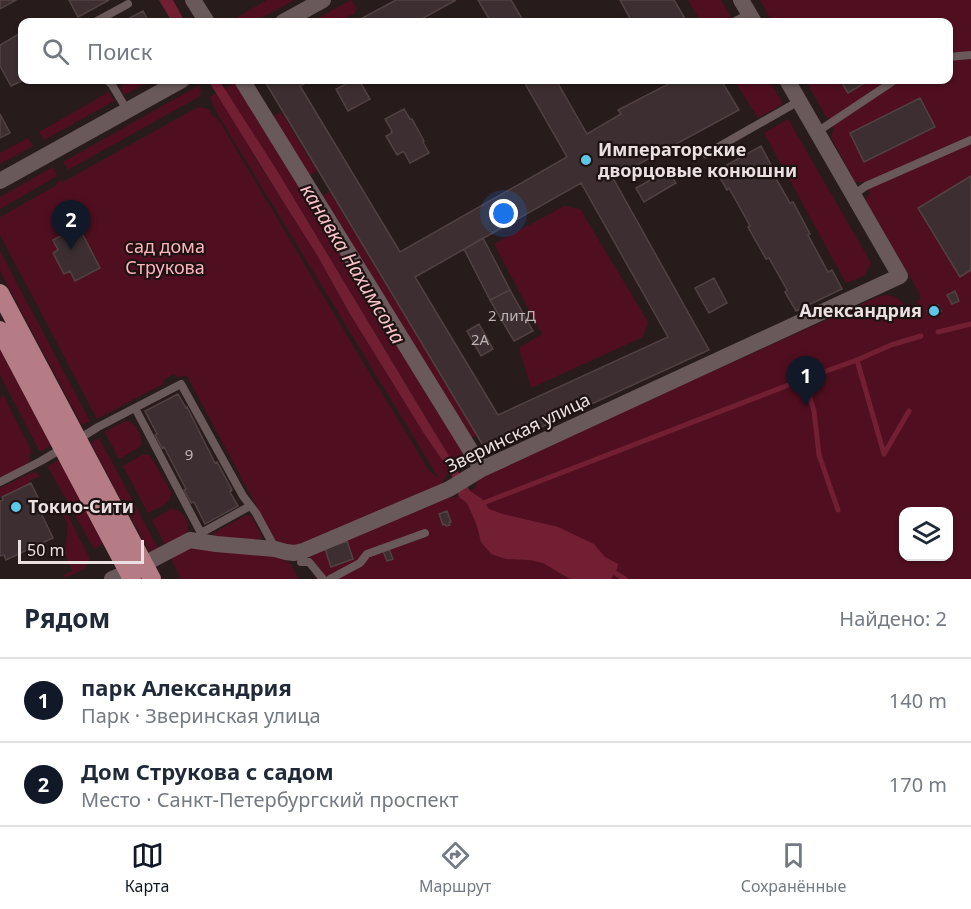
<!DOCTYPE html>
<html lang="ru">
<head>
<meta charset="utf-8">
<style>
  :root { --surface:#fff; --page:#f2f2f3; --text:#1f2937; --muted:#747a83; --line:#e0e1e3; --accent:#111827 }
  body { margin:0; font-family:"Noto Sans",sans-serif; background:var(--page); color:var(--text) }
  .controls { position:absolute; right:18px; bottom:18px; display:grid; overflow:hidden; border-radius:12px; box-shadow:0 2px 4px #0004 }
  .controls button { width:54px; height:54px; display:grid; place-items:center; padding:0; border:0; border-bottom:2px solid var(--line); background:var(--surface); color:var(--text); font:30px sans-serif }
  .scale { position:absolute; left:18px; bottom:15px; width:126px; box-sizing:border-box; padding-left:6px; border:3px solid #eae0e1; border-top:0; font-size:16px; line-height:21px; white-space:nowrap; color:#eae0e1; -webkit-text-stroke:4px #1e1213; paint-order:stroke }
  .you { position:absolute; left:504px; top:214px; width:21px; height:21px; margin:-15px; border:4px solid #fff; border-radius:50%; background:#1a73e8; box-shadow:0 0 0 9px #1a73e833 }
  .badge { display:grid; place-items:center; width:39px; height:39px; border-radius:50%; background:var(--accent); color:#fff; font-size:20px; font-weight:700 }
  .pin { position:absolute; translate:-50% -50px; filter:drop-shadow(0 2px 3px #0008) }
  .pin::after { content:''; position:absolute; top:32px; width:21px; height:18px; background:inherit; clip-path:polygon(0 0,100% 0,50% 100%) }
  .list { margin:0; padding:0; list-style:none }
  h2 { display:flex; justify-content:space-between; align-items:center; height:78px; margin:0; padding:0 24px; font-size:26px }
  h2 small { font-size:20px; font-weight:400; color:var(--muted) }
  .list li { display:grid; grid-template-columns:39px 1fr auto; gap:18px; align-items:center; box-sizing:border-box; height:84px; padding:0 24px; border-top:2px solid var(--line) }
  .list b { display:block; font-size:22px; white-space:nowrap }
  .list p { margin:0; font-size:20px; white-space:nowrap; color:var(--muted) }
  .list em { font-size:20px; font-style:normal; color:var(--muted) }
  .icon { flex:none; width:33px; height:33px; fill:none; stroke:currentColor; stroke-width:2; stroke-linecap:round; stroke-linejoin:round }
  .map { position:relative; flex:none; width:971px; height:579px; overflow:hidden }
  .search { position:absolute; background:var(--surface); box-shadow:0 2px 4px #0004; left:18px; right:18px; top:18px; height:66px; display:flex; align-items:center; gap:15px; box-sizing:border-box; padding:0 21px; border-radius:12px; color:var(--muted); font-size:22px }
  .sheet { height:246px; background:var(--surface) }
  nav { display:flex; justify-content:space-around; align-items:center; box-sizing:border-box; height:84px; border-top:2px solid var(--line); background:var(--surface); font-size:16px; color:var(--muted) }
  nav a { display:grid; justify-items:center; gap:3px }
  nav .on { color:var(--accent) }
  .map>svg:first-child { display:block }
</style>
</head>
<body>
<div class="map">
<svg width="971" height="579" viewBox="0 0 971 579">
  <rect width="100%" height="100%" fill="#281b1c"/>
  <path fill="#500f20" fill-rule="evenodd" d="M267 0H294L254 22H229Z
    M351 0 357 8 355 13 338 22H311Z
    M688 0H721L731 17 720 22H701Z
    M760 0H971V579H316L314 576 322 571 307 554 438 499 458 497 475 488 479 479 514 461 877 297C890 293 898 296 906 307L910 304 912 307 917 304 916 301 921 299 917 289 865 200 870 193 864 182H855L832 139V133L834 130 805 80H948V22H772ZM904 512H948V556H904Z
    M131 80H152L124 95 120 86Z
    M734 80H769L783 104 758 118Z
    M233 83H235L463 451 462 452 465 461 464 466 456 470 438 437 278 172 224 89Z
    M198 86 201 90 200 96 68 170 63 162Z
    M109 92 114 101 44 140 39 132Z
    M217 92 254 156 317 255 350 314 423 432 451 473 446 475V477L439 487 297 546 279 542 274 539 187 376 178 377 173 374 165 379 163 384 97 419 0 235V217L57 185 56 183 61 180 63 182 198 107 209 109 213 117 215 116 221 124 355 349 430 472 438 477 218 115 210 97Z
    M281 112 317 171 309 176 273 117Z
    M788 119 871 263 864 276 846 283 764 133Z
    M28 138 33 146 0 164V153Z
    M53 167 57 176 0 209V197Z
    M329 191 477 435 470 439 322 197Z
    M564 206 580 209 648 322 643 337 531 388 519 348 542 334 494 244Z
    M0 251 90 421 82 425 0 271Z
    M0 350 50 444 49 447 41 451 39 450 0 375Z
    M3 395 31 450 29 461 25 466 0 478V397Z
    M125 421C135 421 141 434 142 443L138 448 119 459 105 432Z
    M99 438 158 548 150 553 123 502 125 501 123 499 121 500 91 443Z
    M143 454 149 455 152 458 171 492C172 504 157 508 148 513L123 466Z
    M57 461H60L103 544 94 549 48 467 50 465Z
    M35 472 40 476 29 481 30 483 0 497V488L31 473Z
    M171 509C181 508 193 523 186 533 182 538 171 542 165 545L152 520Z
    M65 510 90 559 84 569 65 578 63 575 72 571 65 554 68 524 61 512Z
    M246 515 252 517 262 536 260 541 213 536V534L215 532Z
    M190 547 279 557 291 564 298 579H181L170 557Z"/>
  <path fill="#731f33" d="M159 0H173L185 22H172Z
    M208 80H219L278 172 470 491 482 499 489 509 503 514 558 527 594 544 605 557 618 564 617 569 611 579H570L543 563 530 560 506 559 491 554 481 542 477 526 469 507 466 502 459 497 451 473 423 432 350 314 317 255 284 203Z"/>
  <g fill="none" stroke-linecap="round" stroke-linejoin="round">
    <path stroke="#731f33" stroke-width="5" d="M938 332 971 324
      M857 360 884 454
      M804 379 814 411 819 455 838 510
      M884 454 909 411
      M478 505 804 379 857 360 891 345 921 336
      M610 570 625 579"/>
  </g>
  <path fill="#3d2f31" stroke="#514143" stroke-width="1.5" fill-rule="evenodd" d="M0 0H16L0 9Z
    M69 0H109L78 17Z
    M396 0H456L416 22H355Z
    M478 0H511L524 22H491Z
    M620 0H674L687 22H632Z
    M143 11 149 22H122Z
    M22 32V80H24L11 86 0 66V45Z
    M264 80H312L300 86 400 252 567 157 523 80H556L587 134 621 114 618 110 676 80H721L739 110 613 178 709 350 487 452ZM581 183 668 337 498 415 415 277Z
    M354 80H359L370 99 348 111 336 89Z
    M840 80H870L848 93Z
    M920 98 935 127 864 162 850 133Z
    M404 109 410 119H412L424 141 423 142 429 153 410 163 404 152H402L397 155 386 136 392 133 391 132 392 131 385 119Z
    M0 114 10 133 0 138Z
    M761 146 771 165 769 166 790 203 793 202 810 234 808 235 828 272 832 270 842 289 796 311 785 292 787 290 769 258 766 259 748 227 750 226 729 188 727 190 716 171Z
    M668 170 676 183 644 202 636 188Z
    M971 176V270L960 277 918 208Z
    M77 227 82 235H83L100 268 75 281 70 271 64 274 53 253 58 250 53 240Z
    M483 238 510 290 490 300 464 249Z
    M714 278 727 303 709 313 695 288Z
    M510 290 533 331 514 341 490 300Z
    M955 291 959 301 952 304 947 295Z
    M938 305 941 311 930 316 927 311Z
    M479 324 493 349 481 356 467 331Z
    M178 394 186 408 187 407 215 463 217 462 232 490 230 492 238 506 205 524 194 502 191 503 184 490 186 489 164 447 162 448 155 435 157 434 145 411Z
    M31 483 45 512 41 513 53 538 6 560 4 555 0 556V501L3 500 2 497Z
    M447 511 451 522 449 523 450 525 446 526 445 524 443 525 439 514Z
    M347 541 353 559 331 567 325 549Z
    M389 549 393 559 387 561 383 551Z"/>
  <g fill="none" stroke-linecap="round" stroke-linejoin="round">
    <path stroke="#69595a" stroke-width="8" d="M95 22 128 4
      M733 22 749 14
      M948 57 971 55
      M107 80 112 85 127 110
      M817 132 895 80
      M706 154 799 101
      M853 195 866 186 971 140
      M135 408 201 533V542
      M77 440 98 427 181 384 243 496 256 513 275 548
      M0 482 41 461 63 448
      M201 533 250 506
      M301 562H309L323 579
      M330 579 360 563 367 554 425 533"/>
    <path stroke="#69595a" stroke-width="16" d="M193 0 207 22
      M741 0 754 22
      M283 22 323 0
      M242 80 482 469
      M0 181 182 80
      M144 564 190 540 216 544 275 549 286 552 294 553 303 551 449 489 482 469 900 276 787 80
      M112 579 128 572"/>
    <path stroke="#b67c85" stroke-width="18" d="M0 293 152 579
      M0 330 132 579"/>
  </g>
  <g fill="#5cc7e7" stroke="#1e1213" stroke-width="2">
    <circle cx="586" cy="160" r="6"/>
    <circle cx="934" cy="311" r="6"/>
    <circle cx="16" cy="507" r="6"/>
  </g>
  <g text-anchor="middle" stroke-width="4.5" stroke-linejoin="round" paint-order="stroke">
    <g font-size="15" fill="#bfb4b5">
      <text x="512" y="321">2 литД</text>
      <text x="480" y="345">2А</text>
      <text x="189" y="460">9</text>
    </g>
    <g font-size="18" font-weight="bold" fill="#eae0e1" stroke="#1e1213" text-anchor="start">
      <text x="598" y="156">Императорские<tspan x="598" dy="21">дворцовые конюшни</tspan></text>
      <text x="922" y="317" text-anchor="end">Александрия</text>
      <text x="28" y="513">Токио-Сити</text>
    </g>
    <g font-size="18" fill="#feb3bd" stroke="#1e1213">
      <text x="165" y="253">сад дома<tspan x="165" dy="21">Струкова</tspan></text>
    </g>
    <g font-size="18" fill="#eae0e1" stroke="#1e1213">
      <text transform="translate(518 433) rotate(-26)" y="6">Зверинская улица</text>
    </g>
    <g font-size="20" font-style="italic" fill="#f6c3c9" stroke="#1e1213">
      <text transform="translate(353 264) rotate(59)" y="7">канавка Нахимсона</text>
    </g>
  </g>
</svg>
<div class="controls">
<button><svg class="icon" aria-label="layers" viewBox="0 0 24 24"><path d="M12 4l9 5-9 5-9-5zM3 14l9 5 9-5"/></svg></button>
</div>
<div class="scale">50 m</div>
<div class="you"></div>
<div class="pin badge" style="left:806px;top:406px">1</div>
<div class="pin badge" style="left:71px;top:250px">2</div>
<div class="search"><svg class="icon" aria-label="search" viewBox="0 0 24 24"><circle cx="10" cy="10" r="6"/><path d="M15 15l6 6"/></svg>Поиск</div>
</div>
<section class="sheet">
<h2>Рядом<small>Найдено: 2</small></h2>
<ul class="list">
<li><span class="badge">1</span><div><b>парк Александрия</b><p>Парк · Зверинская улица</p></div><em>140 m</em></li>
<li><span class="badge">2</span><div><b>Дом Струкова с садом</b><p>Место · Санкт-Петербургский проспект</p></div><em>170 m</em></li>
</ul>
</section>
<nav>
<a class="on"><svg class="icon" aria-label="map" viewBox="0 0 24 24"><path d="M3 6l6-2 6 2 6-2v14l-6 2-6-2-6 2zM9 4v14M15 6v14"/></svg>Карта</a>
<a><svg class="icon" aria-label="directions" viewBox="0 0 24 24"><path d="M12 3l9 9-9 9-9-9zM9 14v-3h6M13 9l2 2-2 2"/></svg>Маршрут</a>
<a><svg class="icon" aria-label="saved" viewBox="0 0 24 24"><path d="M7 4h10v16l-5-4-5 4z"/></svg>Сохранённые</a>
</nav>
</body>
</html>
